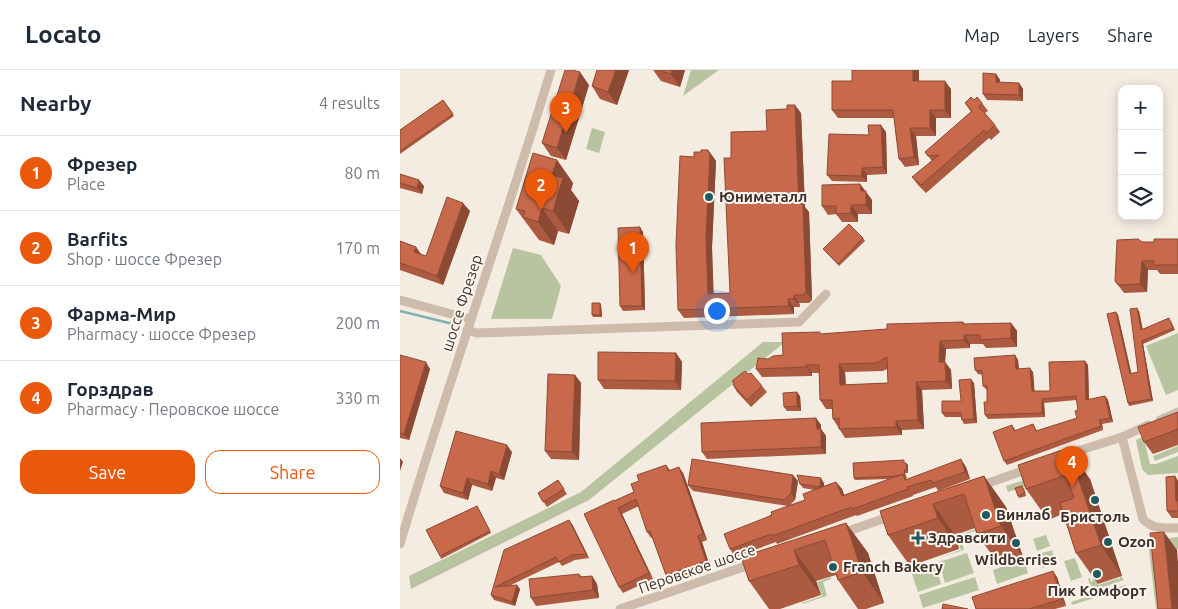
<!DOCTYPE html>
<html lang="en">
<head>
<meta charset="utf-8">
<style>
  :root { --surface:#fff; --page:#f6f6f7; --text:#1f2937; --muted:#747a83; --line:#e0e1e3; --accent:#ea580c }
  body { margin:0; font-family:Ubuntu,sans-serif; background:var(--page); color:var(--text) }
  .controls { position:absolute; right:15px; top:15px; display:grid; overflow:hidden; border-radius:10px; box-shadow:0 2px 12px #0003 }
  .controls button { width:45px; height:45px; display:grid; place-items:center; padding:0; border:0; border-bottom:1px solid var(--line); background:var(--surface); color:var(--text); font:25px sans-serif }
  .you { position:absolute; left:316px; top:240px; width:18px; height:18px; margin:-12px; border:4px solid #fff; border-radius:50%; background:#1a73e8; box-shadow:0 0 0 8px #1a73e833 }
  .badge { display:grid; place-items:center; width:32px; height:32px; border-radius:50%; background:var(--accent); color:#fff; font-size:16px; font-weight:700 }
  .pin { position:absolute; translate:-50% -41px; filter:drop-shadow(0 1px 2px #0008) }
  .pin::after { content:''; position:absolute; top:26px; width:18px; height:15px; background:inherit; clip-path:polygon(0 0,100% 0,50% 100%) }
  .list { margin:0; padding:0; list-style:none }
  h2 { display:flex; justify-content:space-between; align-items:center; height:65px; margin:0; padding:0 20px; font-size:21px }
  h2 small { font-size:16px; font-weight:400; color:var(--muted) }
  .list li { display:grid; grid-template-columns:32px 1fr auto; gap:15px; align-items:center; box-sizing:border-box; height:75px; padding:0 20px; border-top:1px solid var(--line) }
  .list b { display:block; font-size:19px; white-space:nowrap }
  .list p { margin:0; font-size:16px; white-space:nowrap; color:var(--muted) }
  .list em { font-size:16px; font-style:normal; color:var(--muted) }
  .actions { display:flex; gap:10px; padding:15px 20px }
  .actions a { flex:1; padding:11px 0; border:1px solid var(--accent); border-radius:15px; text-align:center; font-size:18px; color:var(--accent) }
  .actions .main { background:var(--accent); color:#fff }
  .icon { flex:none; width:28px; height:28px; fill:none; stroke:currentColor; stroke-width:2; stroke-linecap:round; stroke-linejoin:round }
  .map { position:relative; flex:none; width:778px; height:539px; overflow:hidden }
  header { display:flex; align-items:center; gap:30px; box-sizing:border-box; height:70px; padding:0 25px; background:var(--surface); border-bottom:1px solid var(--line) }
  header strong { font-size:24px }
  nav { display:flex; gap:28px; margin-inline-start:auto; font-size:18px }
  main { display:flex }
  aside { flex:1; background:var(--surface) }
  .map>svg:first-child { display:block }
</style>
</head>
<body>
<header>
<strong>Locato</strong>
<nav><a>Map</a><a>Layers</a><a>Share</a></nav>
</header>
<main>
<aside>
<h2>Nearby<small>4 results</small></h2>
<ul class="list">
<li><span class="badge">1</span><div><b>Фрезер</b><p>Place</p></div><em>80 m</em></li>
<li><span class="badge">2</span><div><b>Barfits</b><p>Shop · шоссе Фрезер</p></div><em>170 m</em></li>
<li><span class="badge">3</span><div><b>Фарма-Мир</b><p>Pharmacy · шоссе Фрезер</p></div><em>200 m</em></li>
<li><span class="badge">4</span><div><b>Горздрав</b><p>Pharmacy · Перовское шоссе</p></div><em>330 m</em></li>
</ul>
<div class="actions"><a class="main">Save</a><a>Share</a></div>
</aside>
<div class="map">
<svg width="778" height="539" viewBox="0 0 778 539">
  <rect width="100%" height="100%" fill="#f4ebe1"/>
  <path fill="#b8c4a0" d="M291 0H319L283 26Z
    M192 58 205 62 199 83 186 79Z
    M113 178 141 185 161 216 152 249H91Z
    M778 263V320L766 325 746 276Z
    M363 272H385L189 430 11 519 9 506 181 422Z
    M746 365 744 370 750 394H756L778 386V403L748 405 742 399 736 370Z
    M778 376V382L755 391 753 386Z
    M627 409 629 415 608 422 606 416Z
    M582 457 579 460 560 466 564 480 539 488 561 480 556 466Z
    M646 465 650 476 637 481 633 469Z
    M778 467V480L777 479 762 480 767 539H756L748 472 754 470Z
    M653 480 652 482 658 494 653 495 650 492V496L648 493 646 497 645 494 644 495V498H643L638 484Z
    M567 483 574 503 545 513 539 492Z
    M675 488 682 507 671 511 664 491Z
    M624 489 628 503 597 514 593 500Z
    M535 494 541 514 518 522 511 501Z
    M431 507V509L423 512 427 526 402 534V533L422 526 417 512Z
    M575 507 579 520 523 538 519 525Z
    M692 507H695L698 515 719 508 720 511V507H722L724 510 692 521 688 509 690 508 691 512 693 511Z
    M725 515 726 517 723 519 672 535 671 532Z"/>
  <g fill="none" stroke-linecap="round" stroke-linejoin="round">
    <path stroke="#7fb0b2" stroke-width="2.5" d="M0 241 57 255"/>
    <path stroke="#cdbbac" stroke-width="9" d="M0 230 70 249
      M67 260 77 263 399 252 426 224
      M760 350 778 342
      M722 367 743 449C753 460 765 458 778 458
      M662 386 722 367 748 355
      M580 416 631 398
      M440 464 494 445
      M0 474C47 315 103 159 151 0
      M220 539 355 493"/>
  </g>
  <path fill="#ac5a40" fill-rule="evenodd" d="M197 0H229L217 35 200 29 192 16Z
    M253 0H285L280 17 261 11Z
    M519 0V11L551 19V48H536V66H516L519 95 505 97 499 89 494 48H438L432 40 452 11Z
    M596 4 600 10V13H619L623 19V31L587 30 583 24Z
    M189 15 166 90 151 86 142 73Z
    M43 30 54 46 0 84V60Z
    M574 30 582 33 588 41 585 43 595 55 600 62 591 70 589 68 526 123 518 115 512 107 532 91 525 82 571 42 565 33Z
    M401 43 405 137 409 142 412 230 409 233H399L400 237H394V244L284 248 278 240 294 87 301 82 308 80 316 91 312 177 313 223H330L331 88 367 61Z
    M486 62 487 104 467 105V112L432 111 427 105 469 65Z
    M157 90 173 113 171 120 179 131 169 164 158 161 154 175 139 170 116 139Z
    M0 104 24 116 22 124 0 118Z
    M460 114 472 130V144H458V152H442L436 144 428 145 422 136Z
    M70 141 43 215 0 200V171L16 177 21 184 26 186Z
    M243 162 245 240 223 241 220 236Z
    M463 168 465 171 439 196 423 179Z
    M778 169V204H760L757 200H748L747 222 724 223 715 211 742 172H754Z
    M201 235 202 247H193L192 245Z
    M739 241 743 260 771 251 775 260 743 274 753 331 729 336 728 333 716 242 718 245 731 303 738 302Z
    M563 252 565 254 611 253 617 261V277L586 278 583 274H570V278L546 279 545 292 551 300 552 319 522 320 524 359 502 360V365L445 368 433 349 432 339H426L420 330 419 303H412V306L362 307 356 299 368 289 383 285 421 264 487 259ZM487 299 488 313 446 315 445 302 483 301Z
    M276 283 282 292 281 320 204 319 198 310Z
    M0 285 30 299 9 370 0 368Z
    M615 285 618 290 619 299 633 302 634 321H650L688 295 689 330 705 326 708 330 713 352 702 354 703 360 607 395 604 391 612 355 616 361 633 354 637 361 677 348 678 340 676 330 644 333 645 347 588 349 585 345 587 332V320L583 316V305L578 304 575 300Z
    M348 304 362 316 367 322 351 337 337 322 333 315Z
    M175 305 181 313 179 390 151 389 145 381Z
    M574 313 577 353 564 354 562 350 561 347H545L542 343 561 331Z
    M400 326 401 341H387L384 337Z
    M778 342V375L753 384 744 372Z
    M416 348 421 355V359L426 366V384L307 389 302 382Z
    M112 382 104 410 96 408 92 421 72 415 68 430 44 423 40 416Z
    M505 393 508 395V403H505L507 408H506L507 410 566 397 570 409 538 421 536 417 513 425V426L457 446 456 445 377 474 376 472 335 487 330 479 365 448 388 436 293 421 288 415 398 411 395 430 389 436 405 430 414 420 403 418 400 414 424 413V416L436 412 442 419 444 425 490 409 455 410 454 408Z
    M266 395 270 400 283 403 307 470 302 472 310 497 270 511 266 505 252 467 251 468 247 462 239 436 222 444 253 509 223 523 219 517 214 431 234 422 239 411Z
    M618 395 690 409 722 506 698 514 676 483 663 444 648 450 626 419Z
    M584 406 606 437 623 487 599 495 577 464 575 458 555 465 559 479 510 496 488 465 480 441Z
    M775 406 778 411V448H772L767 441Z
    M158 410 167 424 147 437 138 423Z
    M624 418 626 426 619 428 618 426Z
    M77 436 91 463 41 489 40 486Z
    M446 453 468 483 484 533 466 539H458L438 510 436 505 416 511 421 525 380 539H369L349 511 341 487Z
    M172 454 189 488 175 490 162 496 159 492 111 515 120 519 115 536 94 530 91 525 104 480Z
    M179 504 182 507 192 506 197 514 199 528 136 536 131 528Z
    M657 507 666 536 655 539H576Z"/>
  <path fill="#8c4a34" d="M216 0H229L217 35 208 22Z
    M272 0H285L280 17 271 4Z
    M513 0H519V19L513 11Z
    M180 2 189 15 166 90 157 78Z
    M596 4 600 10 601 19 596 12Z
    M545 11 551 19V48L545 40Z
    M619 13 623 19V31L619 25Z
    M395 35 401 43 405 137 409 142 412 230 406 222 399 134Z
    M530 40 536 48V66L530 58Z
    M481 55 486 62 487 104 483 97Z
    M510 58 516 66 519 95 514 87Z
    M308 80 316 91 312 177 314 232 308 224 306 169Z
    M157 90 173 113 171 120 179 131 169 164 153 141 152 105Z
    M462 98 467 105V112L462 106Z
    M19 110 24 116 22 124 17 118Z
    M460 114 472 130V144L466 135 461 121Z
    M63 133 70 141 43 215 37 206Z
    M451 135 458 144V152L451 143Z
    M142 138 158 161 154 175 138 152Z
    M240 157 243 162 245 240 242 236Z
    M16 177 22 186 14 182Z
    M742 191 748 200 747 222 740 214Z
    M394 225 399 233 400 237 394 229Z
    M388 229 394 237V244L389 236Z
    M200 233 201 235 202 247 200 245Z
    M737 238 739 241 743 263 741 260Z
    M716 242 718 245 732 306 730 304Z
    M611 253 617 261V277L611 268Z
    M564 265 570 274V278L564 270Z
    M540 271 546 279 545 292 551 300 552 319 546 311 539 292Z
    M742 271 743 274 753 331 751 329Z
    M276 283 282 292 281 320 275 311Z
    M615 285 618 290 619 303 616 299Z
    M685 291 688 295 689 335 686 330Z
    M26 292 30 299 9 370 4 364Z
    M439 294 445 302 446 324 440 315Z
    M406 295 412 303V306L406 297Z
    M630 298 633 302 635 326 632 321Z
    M175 305 181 313 179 390 172 382Z
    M571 309 574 313 577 353 574 349Z
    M516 312 522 320 524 359 518 350Z
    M397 322 400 326 401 341 397 336Z
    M705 326 708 330 713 352 710 348Z
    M642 329 644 333 645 347 642 343Z
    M416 348 421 355V359L426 366V384L421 377 417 359Z
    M699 350 702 354 703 360 701 356Z
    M496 351 502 360V365L496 357Z
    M107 375 112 382 104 410 99 404Z
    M668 378 690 409 722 506 701 475Z
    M0 388 3 392 0 401Z
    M561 389 566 397 570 409 565 402Z
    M506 393 508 395V403L507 400Z
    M279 397 283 403 307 470 303 464Z
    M91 401 96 408 92 421 88 414Z
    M393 405 398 411 395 430 391 423Z
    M584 406 606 437 623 487 601 456Z
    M775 406 778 411V434L776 431Z
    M67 408 72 415 68 430 63 423Z
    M421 408 424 413 423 421 420 417Z
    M436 412 442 419 447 433 442 426Z
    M533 434 555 465 559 479 538 448Z
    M218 438 222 444 253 509 249 503Z
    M169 450 172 454 189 488 186 484Z
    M446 453 468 483 484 533 462 502Z
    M764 462 777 480 778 492V539H772Z
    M298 466 302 472 310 497 306 491Z
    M394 480 416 511 421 525 399 495Z
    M653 501 657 507 666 536 662 529Z
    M192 506 197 514 199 528 193 520Z
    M117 515 120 519 115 536 112 532Z"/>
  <path fill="#c8694b" stroke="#8c4a34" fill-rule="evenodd" d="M165 0H172L180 2 157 78 142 73Z
    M197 0H216L208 22 192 16Z
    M257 0H272L271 4Z
    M452 0H513V11H545V40H530V58H510L514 87 499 89 493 40H432V11H452Z
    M583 3 596 4V12L619 13V25L583 24Z
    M571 27 574 30 577 27 582 33 579 37 595 55 586 63 584 60 521 115 512 107 539 85 528 86 525 82 572 41 565 33Z
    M43 30 53 44 0 81V60Z
    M387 35H395L399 134H403L406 222 403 225H394V229H388L389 236 278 240 276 175 280 86 294 87V82H301V80H308V82L310 83 306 169 308 224 330 223 324 88H331V62L367 61 366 40 387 39Z
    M468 55H481L483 97 462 98V106L427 105 429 64 469 65Z
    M133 83 157 90 152 105 163 108 153 141 142 138 138 152 123 147 125 141 116 139Z
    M0 104 19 110 17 118 0 113Z
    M460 114 461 121H466V135H451V143L436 144V136H422V115Z
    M47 127 63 133 37 206 0 193V171L16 177 14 182 26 186Z
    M449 154 463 168 438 194 423 179Z
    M240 157 242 236H220L218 158Z
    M738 169 742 172H754V169H778V195H754V191H742L740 214 718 215 715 211 717 170Z
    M192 233H200V245H192Z
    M737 238 741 260 769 248 773 258 742 271 751 329 728 333 707 244 716 242 730 304 738 302 730 239Z
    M563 252V254L611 253V268L580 270V265H564V270L540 271 539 292H545L546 311 516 312 518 350 496 351V357L439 359V348L433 349 432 330H420L419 295H406V297L356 299 358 288 368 289 373 286 383 285 382 263 420 262V264L487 259V254ZM487 287 488 313 440 315 439 294 477 293Z
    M198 282 276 283 275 311 198 310Z
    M0 285 26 292 4 364 0 363Z
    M615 285 616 299 630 298 632 321H650L649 292 685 291 686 330 705 326 710 348 699 350 701 356 604 391 593 362 612 355 614 361 633 354 636 361 677 348 675 341 678 340 676 326 642 329V343L585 345 584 332H587V316H583L582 301 575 300 574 288Z
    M345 301 348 304 351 303 362 316 347 330 333 315 334 313 332 311Z
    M148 304 175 305 172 382 145 381Z
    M571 309 574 349 562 350 561 343H542V331H561L559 310Z
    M397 322V336L384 337 383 323Z
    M778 342V359L744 372 738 357Z
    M416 348 417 359H421V377L302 382 301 353Z
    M56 361 107 375 99 404 91 401 88 414 67 408 63 423 40 416Z
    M668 378 701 475 676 483 660 433 674 428 666 405 626 419 618 395Z
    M292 389 393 405 391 423 384 430 288 415Z
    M561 389 565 402 533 413 531 410 507 417 508 419 452 439 451 437 372 466 371 464 330 479 324 464 365 448 372 445 371 442 405 430 403 424 436 412 442 426 503 404 505 410Z
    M504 390V393H506L507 400H504L505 406H504L503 404 498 406 454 408 453 393Z
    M266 395 268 401 279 397 303 464 298 466 306 491 266 505 250 461 247 462 236 429 218 438 249 503 219 517 184 444 214 430V431L234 422 231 414 239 411 237 405Z
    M397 405 421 408 420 417 400 414Z
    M584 406 601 456 577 464 564 424 533 434 538 448 488 465 480 441Z
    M775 406 776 431H778V441H767L766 407Z
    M158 410 164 419 143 432 138 423Z
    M622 416 625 423 618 426 615 418Z
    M77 436 90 461 40 486 26 460Z
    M169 450 186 484 172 485 159 492 156 487 95 517 117 515 112 532 91 525 104 480Z
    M446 453 462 502 438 510 425 470 394 480 399 495 349 511 341 487Z
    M764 462 772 539H758L750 463Z
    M653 501 662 529 629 539H576L572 527Z
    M179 504 180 507 192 506 193 520 131 528 129 509Z
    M543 534 568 539H542Z"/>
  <g fill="#1f5a5e" stroke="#fbf5ee" stroke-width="2">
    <circle cx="309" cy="127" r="5"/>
    <circle cx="695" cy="430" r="5"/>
    <circle cx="586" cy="445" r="5"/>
    <path d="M515.5 460.5h5v5h5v5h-5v5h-5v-5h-5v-5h5z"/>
    <circle cx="708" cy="472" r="5"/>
    <circle cx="616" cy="473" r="5"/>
    <circle cx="433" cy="497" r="5"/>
    <circle cx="697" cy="504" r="5"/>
  </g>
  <g text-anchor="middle" stroke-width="4" stroke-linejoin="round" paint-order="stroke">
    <g font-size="15" font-weight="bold" fill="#3b302b" stroke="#fbf5ee" text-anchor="start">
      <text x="319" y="132">Юниметалл</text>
      <text x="596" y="450">Винлаб</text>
      <text x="695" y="452" text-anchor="middle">Бристоль</text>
      <text x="528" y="473">Здравсити</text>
      <text x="718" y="477">Ozon</text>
      <text x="616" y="495" text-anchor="middle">Wildberries</text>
      <text x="443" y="502">Franch Bakery</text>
      <text x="697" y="526" text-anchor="middle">Пик Комфорт</text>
    </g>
    <g font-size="15" fill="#3b302b" stroke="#fbf5ee">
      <text transform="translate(62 233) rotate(-72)" y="5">шоссе Фрезер</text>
      <text transform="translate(297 499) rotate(-19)" y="5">Перовское шоссе</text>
    </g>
  </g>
</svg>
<div class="controls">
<button>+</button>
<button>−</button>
<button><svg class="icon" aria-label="layers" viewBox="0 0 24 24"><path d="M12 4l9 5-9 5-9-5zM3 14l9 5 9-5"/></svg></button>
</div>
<div class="you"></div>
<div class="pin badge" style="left:233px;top:203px">1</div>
<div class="pin badge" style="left:141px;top:140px">2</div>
<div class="pin badge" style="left:166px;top:63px">3</div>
<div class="pin badge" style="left:672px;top:417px">4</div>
</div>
</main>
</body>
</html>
